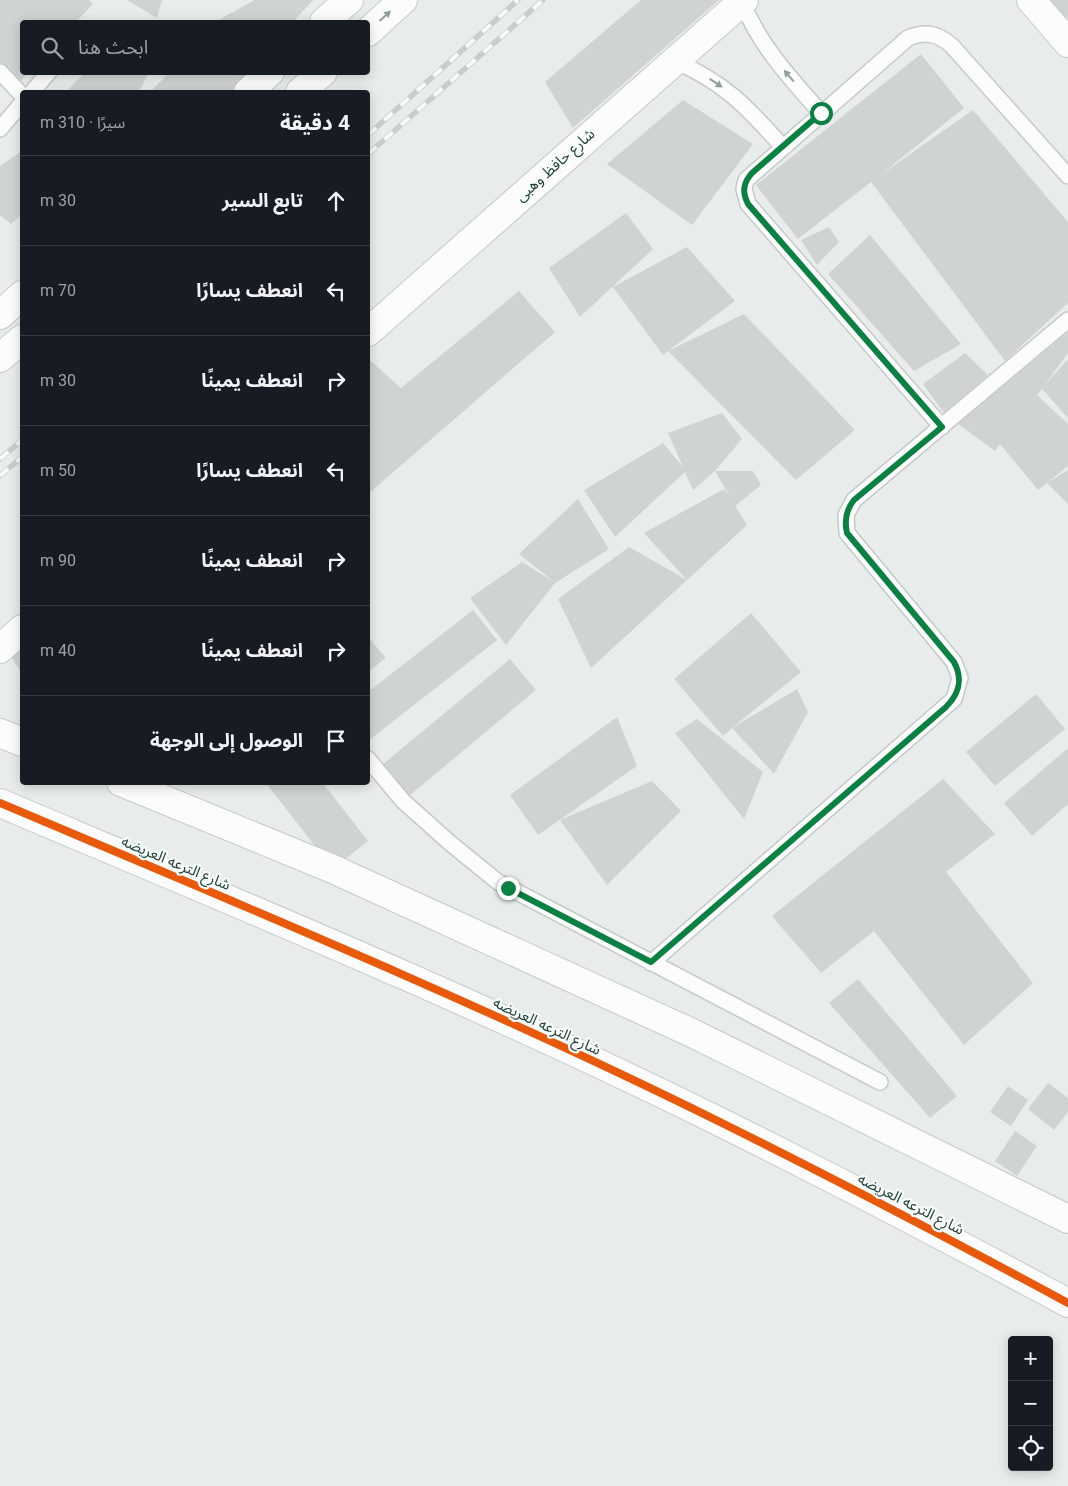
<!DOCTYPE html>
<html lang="ar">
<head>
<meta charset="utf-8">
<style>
  :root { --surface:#171b24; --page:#20242c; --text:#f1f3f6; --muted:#9ea1a6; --line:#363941 }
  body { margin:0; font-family:Roboto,"Noto Sans Arabic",sans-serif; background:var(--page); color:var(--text); direction:rtl }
  .controls { position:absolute; right:15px; bottom:15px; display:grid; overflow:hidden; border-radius:5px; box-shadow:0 2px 12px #0003 }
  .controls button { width:45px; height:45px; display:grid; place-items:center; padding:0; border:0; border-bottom:1px solid var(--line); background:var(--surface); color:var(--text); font:25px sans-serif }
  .stop { position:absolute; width:15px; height:15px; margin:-11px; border:4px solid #0b8043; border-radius:50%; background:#fff }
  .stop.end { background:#0b8043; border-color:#fff; box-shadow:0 1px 5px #0008 }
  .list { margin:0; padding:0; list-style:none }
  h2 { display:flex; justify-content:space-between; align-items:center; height:65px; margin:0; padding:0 20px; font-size:21px }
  h2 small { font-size:16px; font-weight:400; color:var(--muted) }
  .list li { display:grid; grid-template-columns:32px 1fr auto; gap:15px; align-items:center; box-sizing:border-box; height:90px; padding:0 20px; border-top:1px solid var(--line) }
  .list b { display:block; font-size:19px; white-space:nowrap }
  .list em { font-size:16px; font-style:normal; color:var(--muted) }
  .icon { flex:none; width:28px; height:28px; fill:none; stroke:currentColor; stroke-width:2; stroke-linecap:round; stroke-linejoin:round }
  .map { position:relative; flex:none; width:1068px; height:1486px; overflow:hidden; direction:ltr }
  .search { position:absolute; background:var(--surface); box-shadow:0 2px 12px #0003; left:20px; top:20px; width:350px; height:55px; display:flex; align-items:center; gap:12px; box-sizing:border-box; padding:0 18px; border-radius:5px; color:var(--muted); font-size:19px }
  .panel { position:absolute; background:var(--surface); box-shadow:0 2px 12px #0003; left:20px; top:90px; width:350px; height:695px; border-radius:5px; direction:rtl }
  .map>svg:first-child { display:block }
</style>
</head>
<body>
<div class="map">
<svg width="1068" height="1486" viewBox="0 0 1068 1486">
  <rect width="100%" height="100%" fill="#e8edeb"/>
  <path fill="#cfd4d2" d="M0 0H89L93 4 76 22H22V72H28L21 81 0 63Z
    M127 0H162L157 18Z
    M255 0H313L293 22H225L220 19Z
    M641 0H719L573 128 545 82Z
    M1049 0H1068V19Z
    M921 54 964 108 879 176 973 110 1068 222V303L1005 361 871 182 798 239 756 185Z
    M85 72H149L139 92H66Z
    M170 72H251L231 92H150Z
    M683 100 753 144 692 225 607 164Z
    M22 151V214L11 224 0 215V166Z
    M626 213 653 249 580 317 549 268Z
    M829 227 839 242 817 265 801 240Z
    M870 235 961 344 914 371 828 274Z
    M687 247 735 301 668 351 744 314 855 430 796 480 668 351 663 355 613 287Z
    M519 291 555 332 368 494V364L371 361 401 388Z
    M1068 332V353L1044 386 1068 359V418L1042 389 1037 395 1068 424V466L1047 483 1068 470V504L1047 483 1038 490 1000 444 995 451 958 424Z
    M965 353 988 375 944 413 923 384Z
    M722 413 742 439 715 471 693 490 685 472 615 537 584 490 663 443 683 467 668 433Z
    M715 471H753L761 485 735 506 747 525 591 668 558 599 629 547 687 580 644 533 724 489 729 495Z
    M578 499 609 549 555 583 506 645 470 598 522 562 554 582 519 554Z
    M473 610 497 640 368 741V692Z
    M751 613 801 672 732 728 797 689 808 712 774 774 732 728 723 736 674 679Z
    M22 631V674L4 645Z
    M368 637 386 658 368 672Z
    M510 659 536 690 403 801 377 769Z
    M1036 694 1065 729 995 786 966 752Z
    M617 717 637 766 538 835 510 795Z
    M697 719 763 772 744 819 675 733Z
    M1068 748V804L1032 836 1004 803Z
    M943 779 995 834 946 872 1033 983 964 1045 874 931 821 973 772 916Z
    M652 781 681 811 607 885 560 820Z
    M265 782H322L368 841 333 869Z
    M858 979 957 1096 930 1118 829 1003Z
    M1048 1083 1068 1098V1112L1054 1130 1028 1109Z
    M1008 1086 1028 1100 1011 1126 990 1112Z
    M1015 1131 1037 1146 1017 1176 995 1161Z"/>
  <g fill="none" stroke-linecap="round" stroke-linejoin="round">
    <defs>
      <path id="service" d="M742 2C760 46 790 78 821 113
        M673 60C725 83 745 105 782 146
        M0 72 22 95
        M32 92 49 72
        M0 129 22 103
        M942 427 748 204 744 189 746 180 908 38C925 31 938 33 952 46L1068 176
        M368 759 403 801 450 843 498 882 880 1082
        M651 963 954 699 960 678 954 662 847 533 846 515 854 500 1068 320"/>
      <path id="minor" d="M1031 0 1068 43
        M0 733 22 742
        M121 782 333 869 690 1032 1068 1219
        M0 803C244 906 489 1007 726 1125 841 1182 955 1242 1068 1303"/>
      <path id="secondary" d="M324 22 349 0
        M368 32 403 0
        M248 92 270 72
        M300 92 323 72
        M0 315 22 295
        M368 332 744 0
        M0 358 22 339
        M0 649 22 629"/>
    </defs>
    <use href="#service" stroke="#c5cac8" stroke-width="18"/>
    <use href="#minor" stroke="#c5cac8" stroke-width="30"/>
    <use href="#secondary" stroke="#c3cbc8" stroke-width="30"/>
    <use href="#service" stroke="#fcfcfc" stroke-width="15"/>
    <use href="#minor" stroke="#fcfcfc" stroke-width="28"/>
    <use href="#secondary" stroke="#fcfcfc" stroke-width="28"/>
    <defs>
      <path id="rail" d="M368 135 518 0
        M368 154 543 0
        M0 459 22 440
        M0 476 22 457"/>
    </defs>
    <use href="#rail" stroke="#c9cdcc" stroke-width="5.5"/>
    <use href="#rail" stroke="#f7fbf9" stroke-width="4" stroke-dasharray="11" stroke-linecap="butt"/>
    <defs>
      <path id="cycleway" d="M0 803C244 906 489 1007 726 1125 841 1182 955 1242 1068 1303"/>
    </defs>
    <use href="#cycleway" stroke="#f7fbf9" stroke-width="11"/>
    <use href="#cycleway" stroke="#e8590c" stroke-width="8"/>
  </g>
  <defs><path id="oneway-solid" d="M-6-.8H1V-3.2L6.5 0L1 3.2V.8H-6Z" transform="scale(1.25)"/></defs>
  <g fill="#909f9b">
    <use href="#oneway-solid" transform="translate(385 16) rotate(-42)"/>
    <use href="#oneway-solid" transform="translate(789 76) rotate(-131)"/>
    <use href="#oneway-solid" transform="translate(716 83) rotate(33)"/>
  </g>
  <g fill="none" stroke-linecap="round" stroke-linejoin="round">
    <path stroke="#0b8043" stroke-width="6" d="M508 888 651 962 946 707C960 693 963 679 954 662L847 533C844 520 846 510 854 500L942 427 748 204C742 192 743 183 752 173L821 113"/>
  </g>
  <g text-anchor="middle" stroke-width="4.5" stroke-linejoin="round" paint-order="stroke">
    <g font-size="15" fill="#24423a" stroke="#f7fbf9">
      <text transform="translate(555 165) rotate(-42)" y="5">شارع حافظ وهبى</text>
      <text transform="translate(176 863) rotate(23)" y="5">شارع الترعه العريضه</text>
      <text transform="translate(547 1026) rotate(25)" y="5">شارع الترعه العريضه</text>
      <text transform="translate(911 1204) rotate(27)" y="5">شارع الترعه العريضه</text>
    </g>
  </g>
</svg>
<div class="controls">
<button>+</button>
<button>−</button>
<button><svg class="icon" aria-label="locate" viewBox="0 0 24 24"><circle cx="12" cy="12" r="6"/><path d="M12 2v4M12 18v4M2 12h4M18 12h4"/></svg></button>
</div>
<div class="stop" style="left:821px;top:113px"></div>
<div class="stop end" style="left:508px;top:888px"></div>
<div class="search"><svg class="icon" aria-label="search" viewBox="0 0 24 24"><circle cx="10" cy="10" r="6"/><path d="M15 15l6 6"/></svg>ابحث هنا</div>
<section class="panel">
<h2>4 دقيقة<small>سيرًا · 310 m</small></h2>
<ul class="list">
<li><svg class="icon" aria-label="ahead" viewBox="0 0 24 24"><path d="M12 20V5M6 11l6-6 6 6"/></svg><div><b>تابع السير</b></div><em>30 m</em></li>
<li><svg class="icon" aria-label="left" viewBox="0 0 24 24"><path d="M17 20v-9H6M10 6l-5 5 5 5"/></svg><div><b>انعطف يسارًا</b></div><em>70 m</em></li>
<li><svg class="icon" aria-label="right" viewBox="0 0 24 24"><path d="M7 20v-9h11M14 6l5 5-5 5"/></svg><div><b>انعطف يمينًا</b></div><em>30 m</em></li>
<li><svg class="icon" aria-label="left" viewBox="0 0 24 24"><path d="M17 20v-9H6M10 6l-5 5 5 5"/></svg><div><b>انعطف يسارًا</b></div><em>50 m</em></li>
<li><svg class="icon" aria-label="right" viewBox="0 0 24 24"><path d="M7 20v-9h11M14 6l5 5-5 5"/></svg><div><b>انعطف يمينًا</b></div><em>90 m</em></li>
<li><svg class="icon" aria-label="right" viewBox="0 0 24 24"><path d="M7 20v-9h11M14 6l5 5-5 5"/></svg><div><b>انعطف يمينًا</b></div><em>40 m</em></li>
<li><svg class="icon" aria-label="arrive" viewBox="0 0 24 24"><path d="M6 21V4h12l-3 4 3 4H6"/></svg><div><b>الوصول إلى الوجهة</b></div></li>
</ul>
</section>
</div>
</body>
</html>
